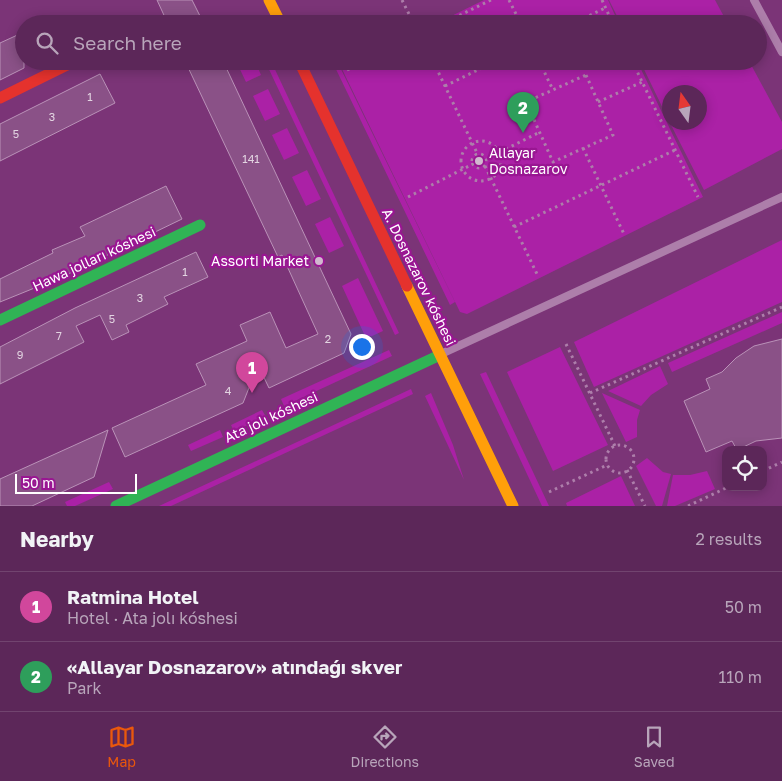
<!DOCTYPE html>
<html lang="en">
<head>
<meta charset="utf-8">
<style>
  :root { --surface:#5c2759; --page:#653362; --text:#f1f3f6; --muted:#b8a5ba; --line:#71446f; --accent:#ea580c }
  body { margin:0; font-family:"Golos Text",sans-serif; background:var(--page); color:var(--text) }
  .controls { position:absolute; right:15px; bottom:15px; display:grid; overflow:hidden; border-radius:10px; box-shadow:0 2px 12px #0003 }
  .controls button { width:45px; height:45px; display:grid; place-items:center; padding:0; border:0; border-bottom:1px solid var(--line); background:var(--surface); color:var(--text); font:25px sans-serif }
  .compass { position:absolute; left:662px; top:85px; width:45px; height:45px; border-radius:50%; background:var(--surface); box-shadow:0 2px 12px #0003; rotate:346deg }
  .scale { position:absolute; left:15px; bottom:12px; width:122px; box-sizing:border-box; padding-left:5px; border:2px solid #fff; border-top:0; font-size:14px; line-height:18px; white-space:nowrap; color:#fff; -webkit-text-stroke:4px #991692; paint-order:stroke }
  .you { position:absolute; left:361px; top:346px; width:18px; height:18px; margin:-12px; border:4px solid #fff; border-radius:50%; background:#1a73e8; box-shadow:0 0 0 8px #1a73e833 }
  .badge { display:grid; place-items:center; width:32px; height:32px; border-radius:50%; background:var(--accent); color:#fff; font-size:16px; font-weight:700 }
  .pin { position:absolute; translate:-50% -41px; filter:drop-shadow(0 1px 2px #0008) }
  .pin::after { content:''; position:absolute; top:26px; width:18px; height:15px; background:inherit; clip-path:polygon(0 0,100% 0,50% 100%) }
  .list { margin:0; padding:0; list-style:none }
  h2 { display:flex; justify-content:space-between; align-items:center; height:65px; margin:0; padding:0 20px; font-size:21px }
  h2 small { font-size:16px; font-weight:400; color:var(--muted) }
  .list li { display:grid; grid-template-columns:32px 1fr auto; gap:15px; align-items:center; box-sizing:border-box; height:70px; padding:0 20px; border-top:1px solid var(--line) }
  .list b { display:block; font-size:19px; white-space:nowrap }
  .list p { margin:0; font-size:16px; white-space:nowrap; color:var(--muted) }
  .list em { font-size:16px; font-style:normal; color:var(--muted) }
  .icon { flex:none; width:28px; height:28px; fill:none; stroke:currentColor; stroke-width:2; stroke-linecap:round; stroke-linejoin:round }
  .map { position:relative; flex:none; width:782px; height:506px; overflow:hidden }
  .search { position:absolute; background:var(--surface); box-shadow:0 2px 12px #0003; left:15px; right:15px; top:15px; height:55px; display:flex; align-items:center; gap:12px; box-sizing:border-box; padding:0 18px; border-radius:28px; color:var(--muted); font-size:19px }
  .sheet { height:205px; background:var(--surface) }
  nav { display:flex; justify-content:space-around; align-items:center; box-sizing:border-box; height:70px; border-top:1px solid var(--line); background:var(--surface); font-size:14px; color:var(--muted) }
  nav a { display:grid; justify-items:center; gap:2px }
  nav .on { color:var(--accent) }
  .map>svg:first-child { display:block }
</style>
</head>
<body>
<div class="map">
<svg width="782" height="506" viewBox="0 0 782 506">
  <rect width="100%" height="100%" fill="#7b3477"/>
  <path fill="#ab21a6" d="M484 0H608L619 24H435Z
    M609 0H715L728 24H621Z
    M236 61H255L261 75 246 82Z
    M265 61H271L399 333 395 335Z
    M332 61H337L455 302 450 305Z
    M358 61H637L703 197 467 314 460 312 342 69Z
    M640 61H749L782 122V149L704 190 670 123 700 122V92H670L669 121Z
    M268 89 280 114 265 121 253 96Z
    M287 128 299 153 284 160 272 135Z
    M307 170 321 199 306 206 292 177Z
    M330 217 344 246 329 253 315 224Z
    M782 240V302L594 387 574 342Z
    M358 278 383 331 372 336H365L342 286Z
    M782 312V323L672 372 668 363Z
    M560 347 608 445 553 471 507 372Z
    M389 350 392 356 284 406 281 399Z
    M660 366 668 384 651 395 641 406 608 391Z
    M486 372 549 506H542L480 374Z
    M411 389 413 394 171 506H159Z
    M431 393 453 445 464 480 425 396Z
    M602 393 640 410 637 420V437L626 442Z
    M262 410 266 417 234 431 231 425Z
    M220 430 223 437 191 451 188 445Z
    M647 458 663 472 671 474 662 506H656L636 466Z
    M707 471 715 489 675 506H667L673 475H690Z
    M621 476 635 506H567L566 503Z
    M109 482 113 489 75 506H67L65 502Z"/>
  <path fill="#8a5187" stroke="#ba92b8" d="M157 0H192L201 18 189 24H168Z
    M24 32V68L0 80V43Z
    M185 61H223L351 334 344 353 269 388 258 365 243 403 125 457 112 428 206 385 196 364 247 341 240 325 270 312 286 348 318 334 282 255 278 257Z
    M100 74 115 103 0 161V124Z
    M166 186 182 219 64 276 0 302V279L53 253 52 250 85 236 80 227Z
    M196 252 208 277 164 297 168 304 126 325 129 332 112 340 100 315 76 326 84 342 0 384V347L75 308Z
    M782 339V438L756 441 737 450 732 441 706 452 684 401 710 389 706 379 722 372 736 358 754 346Z
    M108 430 94 477 32 506H0V479Z"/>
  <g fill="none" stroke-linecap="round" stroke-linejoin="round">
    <path stroke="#ad7eaa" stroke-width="3" stroke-dasharray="2.5 4" stroke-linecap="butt" d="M402 0 414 24
      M509 0 521 24
      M602 0 613 24
      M442 24 491 0
      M572 24 605 8
      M433 61 478 155
      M539 61 553 90
      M632 61 698 197
      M347 70 366 61
      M586 75 613 135 553 162 526 102Z
      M445 86 496 61
      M598 102 642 82
      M461 161a20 20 0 1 1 40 0a20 20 0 1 1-40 0Z
      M583 148 624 234
      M500 152 540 132
      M472 161a7 7 0 1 1 14 0a7 7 0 1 1-14 0Z
      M485 166 537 274
      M408 197 473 164
      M514 227 675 150
      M566 344 615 446
      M590 393 782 307
      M606 459a14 14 0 1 1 28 0a14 14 0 1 1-28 0Z
      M627 470 645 506
      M763 471 782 462
      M549 492 607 465
      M688 506 728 487"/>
    <path stroke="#ad7eaa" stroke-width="8" d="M754 0 782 52
      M441 354 782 197"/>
    <path stroke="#30b455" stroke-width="11" d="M0 320 200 225
      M116 506 440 355"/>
    <path stroke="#ff9f0a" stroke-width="11" d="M269 0 281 24
      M407 286 513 506"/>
    <path stroke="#e5322d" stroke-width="11" d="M299 61 407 286
      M0 98 75 61"/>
  </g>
  <g fill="#d1b8cf" stroke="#991692" stroke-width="2">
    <circle cx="479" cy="161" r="5"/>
    <circle cx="319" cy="261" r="5"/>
  </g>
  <g text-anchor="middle" stroke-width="4.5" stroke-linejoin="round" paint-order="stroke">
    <g font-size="11" fill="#e2d4e1">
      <text x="90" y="101">1</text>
      <text x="52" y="121">3</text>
      <text x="16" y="138">5</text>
      <text x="251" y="163">141</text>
      <text x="185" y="276">1</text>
      <text x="140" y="302">3</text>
      <text x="112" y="323">5</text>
      <text x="59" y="340">7</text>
      <text x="328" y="343">2</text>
      <text x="20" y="359">9</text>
      <text x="228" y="395">4</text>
    </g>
    <g font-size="14" fill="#fff" stroke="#991692" text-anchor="start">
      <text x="489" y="158">Allayar<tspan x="489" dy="16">Dosnazarov</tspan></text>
      <text x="309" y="266" text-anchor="end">Assorti Market</text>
    </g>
    <g font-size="14" fill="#fff" stroke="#991692">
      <text transform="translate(94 259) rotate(-25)" y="5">Hawa jolları kóshesi</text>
      <text transform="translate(419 277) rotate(64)" y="5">A. Dosnazarov kóshesi</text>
      <text transform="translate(271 417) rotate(-25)" y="5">Ata jolı kóshesi</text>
    </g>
  </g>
</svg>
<div class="controls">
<button><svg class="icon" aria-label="locate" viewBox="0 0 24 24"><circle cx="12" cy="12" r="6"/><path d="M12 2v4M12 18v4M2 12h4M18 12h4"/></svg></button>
</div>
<svg class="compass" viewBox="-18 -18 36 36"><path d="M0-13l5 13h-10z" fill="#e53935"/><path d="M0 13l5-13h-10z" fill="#b8a5ba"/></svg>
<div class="scale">50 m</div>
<div class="you"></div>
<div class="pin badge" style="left:252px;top:393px;background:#d1479c">1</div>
<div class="pin badge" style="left:523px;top:133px;background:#2e9e5b">2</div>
<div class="search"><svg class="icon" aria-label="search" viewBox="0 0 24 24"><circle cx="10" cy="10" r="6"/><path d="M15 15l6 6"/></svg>Search here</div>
</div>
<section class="sheet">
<h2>Nearby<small>2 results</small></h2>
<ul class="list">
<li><span class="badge" style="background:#d1479c">1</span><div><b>Ratmina Hotel</b><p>Hotel · Ata jolı kóshesi</p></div><em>50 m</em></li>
<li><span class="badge" style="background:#2e9e5b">2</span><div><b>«Allayar Dosnazarov» atındaǵı skver</b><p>Park</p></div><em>110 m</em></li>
</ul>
</section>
<nav>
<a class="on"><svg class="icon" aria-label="map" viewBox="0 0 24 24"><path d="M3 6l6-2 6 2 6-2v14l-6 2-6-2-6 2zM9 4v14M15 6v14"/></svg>Map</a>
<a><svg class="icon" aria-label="directions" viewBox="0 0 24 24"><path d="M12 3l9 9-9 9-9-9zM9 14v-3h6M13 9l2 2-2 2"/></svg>Directions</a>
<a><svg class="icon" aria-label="saved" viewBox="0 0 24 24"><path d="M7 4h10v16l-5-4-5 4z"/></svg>Saved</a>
</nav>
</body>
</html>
